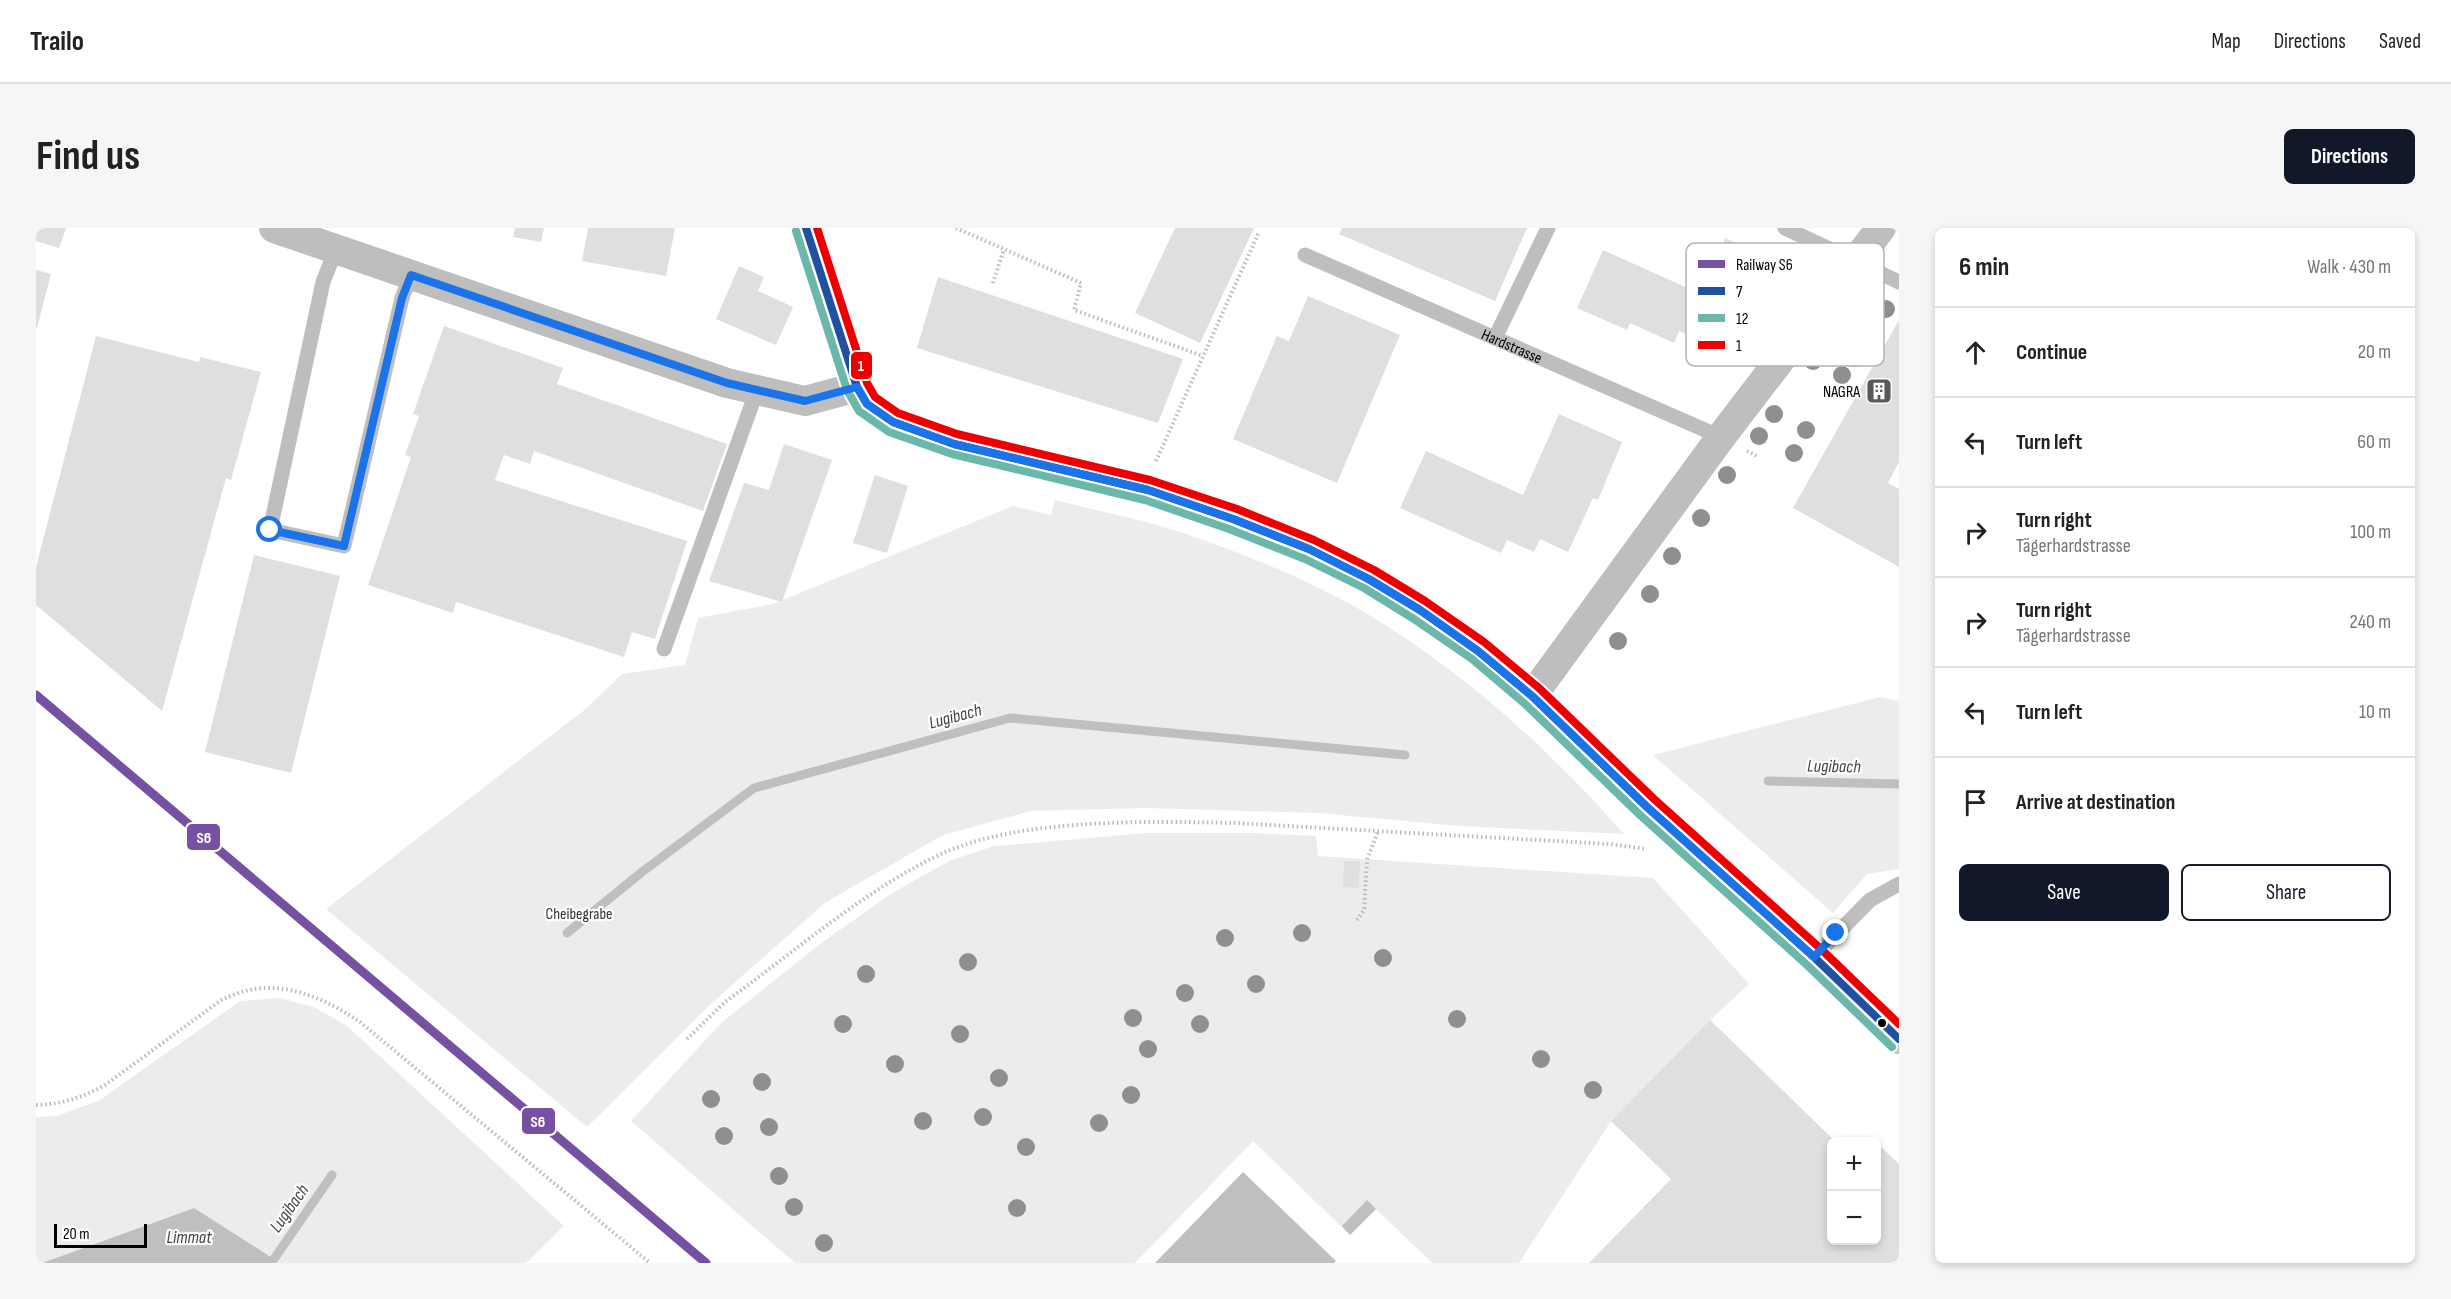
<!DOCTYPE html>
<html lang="en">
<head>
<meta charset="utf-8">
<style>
  :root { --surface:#fff; --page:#f6f6f6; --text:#222; --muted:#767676; --line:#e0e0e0; --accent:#111827 }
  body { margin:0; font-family:"Sofia Sans Condensed",sans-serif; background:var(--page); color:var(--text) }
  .controls { position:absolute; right:18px; bottom:18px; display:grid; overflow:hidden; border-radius:9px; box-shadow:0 3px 9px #0003 }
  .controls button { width:54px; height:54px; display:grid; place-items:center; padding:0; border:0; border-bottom:2px solid var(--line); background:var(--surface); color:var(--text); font:30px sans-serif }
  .scale { position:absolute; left:18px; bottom:15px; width:93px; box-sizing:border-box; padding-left:6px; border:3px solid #000; border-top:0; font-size:16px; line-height:21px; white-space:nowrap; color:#000; -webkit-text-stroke:4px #fff; paint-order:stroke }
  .stop { position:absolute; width:18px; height:18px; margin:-14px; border:4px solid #1a73e8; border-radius:50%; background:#fff }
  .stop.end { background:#1a73e8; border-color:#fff; box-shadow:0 2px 6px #0008 }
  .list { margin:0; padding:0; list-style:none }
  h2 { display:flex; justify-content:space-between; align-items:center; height:78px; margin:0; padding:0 24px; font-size:26px }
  h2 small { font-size:20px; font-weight:400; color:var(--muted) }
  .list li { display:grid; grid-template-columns:39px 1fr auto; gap:18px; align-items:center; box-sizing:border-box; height:90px; padding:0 24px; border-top:2px solid var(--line) }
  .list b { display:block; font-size:22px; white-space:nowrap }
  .list p { margin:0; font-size:20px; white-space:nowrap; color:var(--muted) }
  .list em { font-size:20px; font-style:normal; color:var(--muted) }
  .actions { display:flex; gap:12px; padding:18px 24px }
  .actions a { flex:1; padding:14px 0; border:2px solid var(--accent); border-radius:9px; text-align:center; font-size:21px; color:var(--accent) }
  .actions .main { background:var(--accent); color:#fff }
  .icon { flex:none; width:33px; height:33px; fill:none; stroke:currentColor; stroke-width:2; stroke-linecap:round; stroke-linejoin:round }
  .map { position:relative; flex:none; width:1863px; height:1035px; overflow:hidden; border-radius:9px }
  header { display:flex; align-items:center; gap:36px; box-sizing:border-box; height:84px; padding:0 30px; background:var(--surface); border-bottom:2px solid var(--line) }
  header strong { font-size:28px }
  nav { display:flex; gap:33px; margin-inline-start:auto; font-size:21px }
  .intro { display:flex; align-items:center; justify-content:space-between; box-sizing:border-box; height:144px; padding:0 36px }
  h1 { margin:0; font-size:42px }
  .button { padding:15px 27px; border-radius:9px; background:var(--accent); color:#fff; font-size:21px; font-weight:700 }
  main { display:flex; gap:36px; padding:0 36px }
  aside { flex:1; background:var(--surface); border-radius:9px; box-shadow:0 3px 9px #0003 }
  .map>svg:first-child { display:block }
</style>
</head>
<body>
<header>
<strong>Trailo</strong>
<nav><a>Map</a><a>Directions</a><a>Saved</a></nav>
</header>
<div class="intro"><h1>Find us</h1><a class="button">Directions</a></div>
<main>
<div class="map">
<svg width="1863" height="1035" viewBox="0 0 1863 1035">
  <rect width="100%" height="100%" fill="#fff"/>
  <path fill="#ececec" d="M1019 272C1061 283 1105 291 1147 305 1209 326 1273 352 1330 385 1427 443 1513 521 1588 606L1423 598 1282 585 1110 580 995 583 907 607 790 674 679 772 551 899 290 681 551 480 586 446 649 437 662 390 737 376 977 278 1015 287Z
    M1844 469 1863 473V641L1831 646 1797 685 1617 527Z
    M1111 605H1217L1280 608 1282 628 1617 650 1713 756 1674 792 1575 893 1483 1035H1396L1340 981 1314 1007 1217 913 1099 1035H759L595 893 685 795 784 716 853 667 913 633 958 618Z
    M243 770 278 779 311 798 528 998 490 1035H238V1031L157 980 6 1035H0V889L21 888 64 872 204 773Z"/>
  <path fill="#bfbfbf" d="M1207 944 1300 1033 1298 1035H1119Z
    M1331 972 1340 981 1314 1007 1306 998Z
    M158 980 238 1031V1035H6Z"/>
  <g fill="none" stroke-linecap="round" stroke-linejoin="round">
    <path stroke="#bfbfbf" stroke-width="9" d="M1732 553 1863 556
      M531 705 606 644 718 560 974 490 1369 527
      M238 1031 296 947"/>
  </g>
  <path fill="#dfdfdf" d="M0 0H30L23 20 0 13Z
    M479 0H508L505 14 477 9Z
    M552 0H639L630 48 546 33Z
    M1139 0H1218L1164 115 1099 85Z
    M1306 0H1491L1459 73 1303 6Z
    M1689 10 1755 40 1741 72 1732 69 1711 116 1681 103 1674 117 1643 103 1638 115 1594 95 1591 102 1541 80 1567 22 1665 66Z
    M703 38 728 49 722 63 757 79 740 117 680 91Z
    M0 42 15 46 1 100 0 99Z
    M902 49 1147 131 1122 195 881 120Z
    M1272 68 1364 107 1301 255 1197 211 1241 108 1253 113Z
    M1863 92V234L1852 255 1863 261V339L1757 280Z
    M408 98 527 140 521 156 691 216 667 283 498 223 494 236 468 227 459 252 651 313 619 411 596 404 588 429 420 374 417 385 332 357 375 229 369 227 383 188 377 186Z
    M60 108 163 134 164 129 225 144 195 252 190 250 126 483 0 377V339Z
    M1523 186 1586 214 1562 272 1557 270 1532 324 1504 311 1498 324 1471 312 1465 325 1364 280 1390 223 1487 267Z
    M748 216 796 232 746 374 673 353 708 255 733 262Z
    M839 247 872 258 851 325 817 315Z
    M218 327 304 348 255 545 169 524Z
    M1308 633H1324L1323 660 1307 659Z
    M1674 792 1800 914H1796V1012H1840V921L1844 918 1863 936V1035H1553L1635 951 1575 893Z"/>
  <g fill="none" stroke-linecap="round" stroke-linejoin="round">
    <path stroke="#b9b9b9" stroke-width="4" stroke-dasharray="1.5 3" stroke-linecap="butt" d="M920 0 1045 55 1038 82 1167 128
      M957 55 968 21
      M1711 223 1721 228
      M1120 233 1223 4
      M1321 692 1328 682 1331 632 1342 603
      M651 811 689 774 708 760C770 714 832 661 903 627 980 590 1112 593 1198 595L1573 616 1611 621
      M0 877C26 876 46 870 69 857L184 773C233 746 281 765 324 794L614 1035"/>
    <g stroke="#bebebe" stroke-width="15">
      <path d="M1749 0 1863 54"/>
      <path d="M300 21 287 54 234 302 308 318 366 70 375 47"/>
      <path id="s1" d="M1269 27 1685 209"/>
      <path d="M1459 110 1512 0"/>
      <path d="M628 421 721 162"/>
      <path d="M1778 729 1834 672 1863 656"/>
    </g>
    <path stroke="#bebebe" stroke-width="30" d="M238 0 691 155 769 173 821 159
      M770 0 821 159 831 176 857 194 918 216 1112 262 1197 291 1273 321 1333 351 1384 382 1442 423 1496 468 1611 579 1778 729 1863 811
      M1496 468 1685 209 1845 0"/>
    <defs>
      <path id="bus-1" d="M770 0 821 159 831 176 857 194 918 216 1112 262 1197 291 1273 321 1333 351 1384 382 1442 423 1496 468 1611 579 1778 729 1863 811"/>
      <path id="bus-2" d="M760 3 811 162 823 183 853 204 916 226 1109 272 1193 301 1269 331 1328 360 1378 391 1436 431 1489 476 1604 587 1771 737 1856 819"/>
      <path id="bus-3" d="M781 0 831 155 839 169 862 185 921 206 1114 252 1201 281 1278 312 1338 342 1389 373 1448 414 1503 460 1618 571 1785 721 1863 796"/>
    </defs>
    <use href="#bus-1" stroke="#fff" stroke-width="12"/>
    <use href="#bus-2" stroke="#fff" stroke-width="12"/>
    <use href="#bus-3" stroke="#fff" stroke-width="12"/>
    <use href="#bus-1" stroke="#20509f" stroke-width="8"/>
    <use href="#bus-2" stroke="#6cb7ac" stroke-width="8"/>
    <use href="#bus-3" stroke="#e00" stroke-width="8"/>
    <defs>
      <path id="rail-1" d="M0 467 670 1035"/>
    </defs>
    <use href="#rail-1" stroke="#fff" stroke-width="14"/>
    <use href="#rail-1" stroke="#7751a1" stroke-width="9"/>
  </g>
  <g fill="#8f8f8f">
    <circle cx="1850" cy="81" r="9"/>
    <circle cx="1819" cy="130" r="9"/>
    <circle cx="1777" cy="133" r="9"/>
    <circle cx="1806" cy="147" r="9"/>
    <circle cx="1738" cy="186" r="9"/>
    <circle cx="1770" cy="202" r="9"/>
    <circle cx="1723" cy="208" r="9"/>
    <circle cx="1758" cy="225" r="9"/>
    <circle cx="1691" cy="247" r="9"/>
    <circle cx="1665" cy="290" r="9"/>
    <circle cx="1636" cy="328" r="9"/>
    <circle cx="1614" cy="366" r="9"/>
    <circle cx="1582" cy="413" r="9"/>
    <circle cx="1266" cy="705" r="9"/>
    <circle cx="1189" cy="710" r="9"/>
    <circle cx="1347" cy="730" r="9"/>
    <circle cx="932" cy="734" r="9"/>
    <circle cx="830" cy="746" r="9"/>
    <circle cx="1220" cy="756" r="9"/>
    <circle cx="1149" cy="765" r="9"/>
    <circle cx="1097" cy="790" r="9"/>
    <circle cx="1421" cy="791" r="9"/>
    <circle cx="807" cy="796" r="9"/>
    <circle cx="1164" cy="796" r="9"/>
    <circle cx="924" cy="806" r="9"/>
    <circle cx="1112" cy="821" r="9"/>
    <circle cx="1505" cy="831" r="9"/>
    <circle cx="859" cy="836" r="9"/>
    <circle cx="963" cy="850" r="9"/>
    <circle cx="726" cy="854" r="9"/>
    <circle cx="1557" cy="862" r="9"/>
    <circle cx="1095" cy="867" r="9"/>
    <circle cx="675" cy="871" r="9"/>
    <circle cx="947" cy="889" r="9"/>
    <circle cx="887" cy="893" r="9"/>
    <circle cx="1063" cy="895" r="9"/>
    <circle cx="733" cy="899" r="9"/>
    <circle cx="688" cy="908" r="9"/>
    <circle cx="990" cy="919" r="9"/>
    <circle cx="743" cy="948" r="9"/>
    <circle cx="758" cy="979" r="9"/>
    <circle cx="981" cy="980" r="9"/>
    <circle cx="788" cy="1015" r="9"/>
  </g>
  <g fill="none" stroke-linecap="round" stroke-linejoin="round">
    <path stroke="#1a73e8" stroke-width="8" d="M234 302 308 318 366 70 375 47 691 155 769 173 821 159 831 176 857 194 918 216 1112 262 1197 291 1273 321 1332 351 1384 382 1442 423 1496 468 1611 579 1778 729 1800 705"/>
  </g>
  <defs>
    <symbol id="building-square" viewBox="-11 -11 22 22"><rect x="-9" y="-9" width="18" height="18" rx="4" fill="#595959" stroke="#fff"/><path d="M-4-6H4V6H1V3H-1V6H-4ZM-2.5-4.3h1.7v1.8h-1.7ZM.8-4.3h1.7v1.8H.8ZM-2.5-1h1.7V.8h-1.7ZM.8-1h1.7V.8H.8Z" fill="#fff"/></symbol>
  </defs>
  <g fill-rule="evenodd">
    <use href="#building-square" x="1828" y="148" width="30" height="30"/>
  </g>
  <circle fill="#000" stroke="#fff" stroke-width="2" cx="1846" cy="795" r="5"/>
  <g text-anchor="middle" stroke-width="4.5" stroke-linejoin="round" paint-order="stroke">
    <g font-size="16" fill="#000" stroke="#fff">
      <text dy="6" stroke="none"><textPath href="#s1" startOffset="226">Hardstrasse</textPath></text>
    </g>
    <g font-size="16" fill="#000" stroke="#fff" text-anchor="end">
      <text x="1824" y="169">NAGRA</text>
    </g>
    <g font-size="16" fill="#333" stroke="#fff">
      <text x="543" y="691">Cheibegrabe</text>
    </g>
    <g font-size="18" font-style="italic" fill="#444" stroke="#fff">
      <text transform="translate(919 488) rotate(-15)" y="6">Lugibach</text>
      <text transform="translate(1798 538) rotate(1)" y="6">Lugibach</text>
      <text transform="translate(253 980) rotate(-55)" y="6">Lugibach</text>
      <text x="153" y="1015">Limmat</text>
    </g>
  </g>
  <rect x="1650" y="15" width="198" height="123" rx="9" fill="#fff" stroke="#b2b2b2" stroke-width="1.5"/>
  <rect x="1662" y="32" width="27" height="8" fill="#7751a1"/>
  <rect x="1662" y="59" width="27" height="8" fill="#20509f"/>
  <rect x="1662" y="86" width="27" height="8" fill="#6cb7ac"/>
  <rect x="1662" y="113" width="27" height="8" fill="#e00"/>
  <g font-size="16" fill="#000">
    <text x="1700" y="42">Railway S6</text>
    <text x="1700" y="69">7</text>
    <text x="1700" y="96">12</text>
    <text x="1700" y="123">1</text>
  </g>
  <g stroke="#fff" stroke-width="2">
    <rect x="814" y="123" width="23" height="29" rx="6" fill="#e00"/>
    <rect x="150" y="595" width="35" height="28" rx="6" fill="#7751a1"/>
    <rect x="485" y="879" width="35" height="28" rx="6" fill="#7751a1"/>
  </g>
  <g font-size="16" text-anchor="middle" font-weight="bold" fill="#fff">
    <text x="825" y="143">1</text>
    <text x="168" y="615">S6</text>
    <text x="502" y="899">S6</text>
  </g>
</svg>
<div class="controls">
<button>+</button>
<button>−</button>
</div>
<div class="scale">20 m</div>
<div class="stop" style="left:234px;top:302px"></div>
<div class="stop end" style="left:1800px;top:705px"></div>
</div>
<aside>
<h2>6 min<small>Walk · 430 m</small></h2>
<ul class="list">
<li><svg class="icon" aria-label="ahead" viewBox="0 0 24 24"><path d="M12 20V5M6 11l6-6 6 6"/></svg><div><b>Continue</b></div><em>20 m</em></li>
<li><svg class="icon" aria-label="left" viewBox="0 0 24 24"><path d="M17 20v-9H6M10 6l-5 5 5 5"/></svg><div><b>Turn left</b></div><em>60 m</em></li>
<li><svg class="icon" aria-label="right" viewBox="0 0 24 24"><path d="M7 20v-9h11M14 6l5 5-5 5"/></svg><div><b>Turn right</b><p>Tägerhardstrasse</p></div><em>100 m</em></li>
<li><svg class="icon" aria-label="right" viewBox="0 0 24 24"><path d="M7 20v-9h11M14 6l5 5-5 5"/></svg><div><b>Turn right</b><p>Tägerhardstrasse</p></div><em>240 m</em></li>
<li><svg class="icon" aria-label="left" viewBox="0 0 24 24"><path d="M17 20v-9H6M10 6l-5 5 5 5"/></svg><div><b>Turn left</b></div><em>10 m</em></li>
<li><svg class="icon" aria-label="arrive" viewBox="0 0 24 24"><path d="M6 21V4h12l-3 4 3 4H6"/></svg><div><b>Arrive at destination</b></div></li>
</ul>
<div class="actions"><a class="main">Save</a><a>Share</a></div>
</aside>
</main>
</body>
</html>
